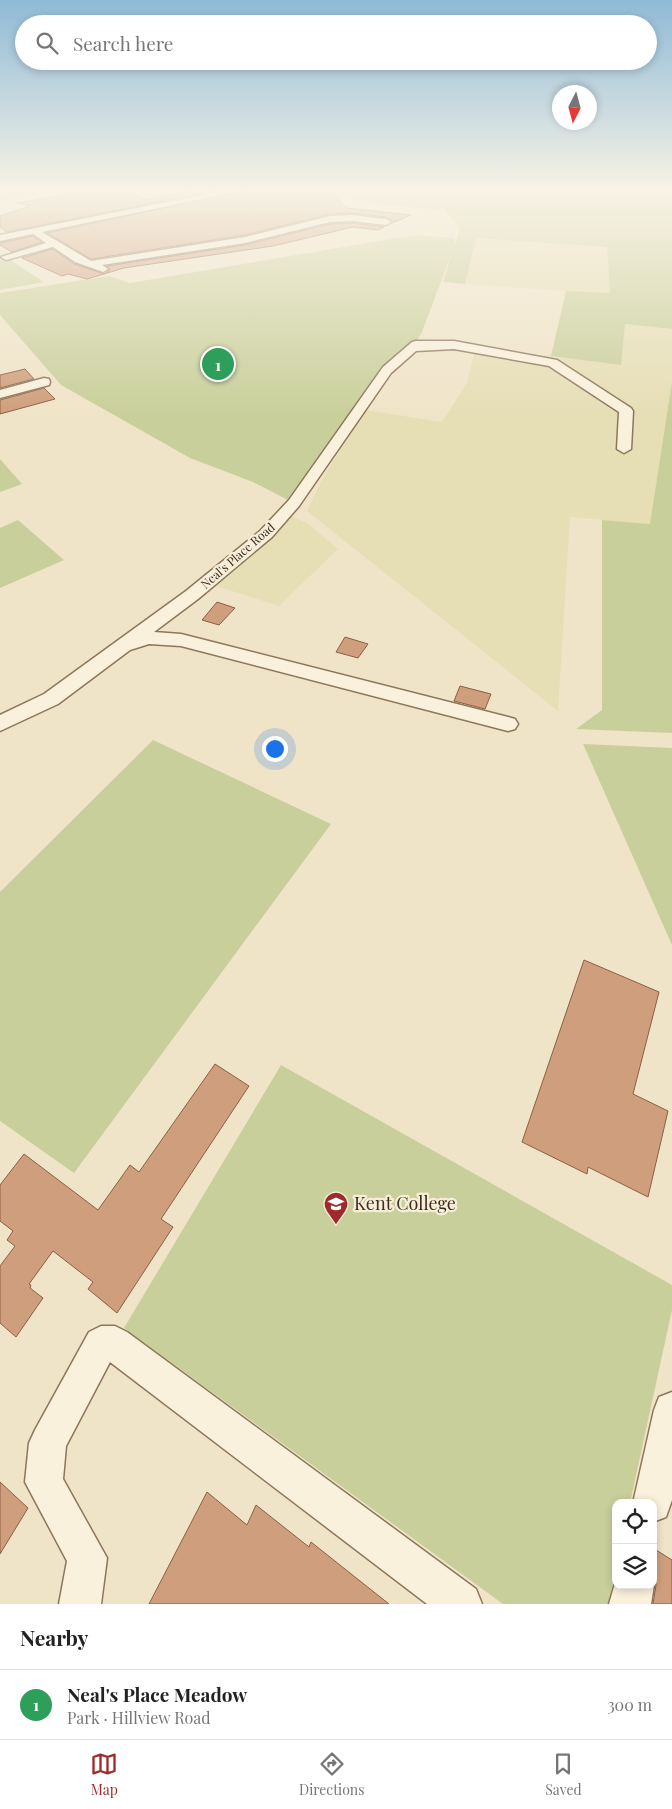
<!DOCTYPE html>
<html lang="en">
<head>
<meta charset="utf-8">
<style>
  :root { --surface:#fff; --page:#f6f6f6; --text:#222; --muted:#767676; --line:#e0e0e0; --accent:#9e2a2b }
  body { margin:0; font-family:"Playfair Display",serif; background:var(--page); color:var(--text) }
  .controls { position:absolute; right:15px; bottom:15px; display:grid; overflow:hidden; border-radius:10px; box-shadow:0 2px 8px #0003 }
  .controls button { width:45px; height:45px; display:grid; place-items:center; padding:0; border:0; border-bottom:1px solid var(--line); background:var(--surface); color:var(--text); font:25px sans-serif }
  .compass { position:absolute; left:552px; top:85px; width:45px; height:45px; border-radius:50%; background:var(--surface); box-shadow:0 2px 8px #0003; rotate:186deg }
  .you { position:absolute; left:274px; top:748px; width:18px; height:18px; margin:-12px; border:4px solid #fff; border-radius:50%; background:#1a73e8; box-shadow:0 0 0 8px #1a73e833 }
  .badge { display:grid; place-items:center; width:32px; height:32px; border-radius:50%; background:var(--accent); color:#fff; font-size:16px; font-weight:700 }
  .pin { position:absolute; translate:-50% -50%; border:2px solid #fff; box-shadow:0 1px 5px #0006 }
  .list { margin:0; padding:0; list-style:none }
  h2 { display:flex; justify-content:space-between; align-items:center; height:65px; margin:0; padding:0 20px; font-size:21px }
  h2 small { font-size:16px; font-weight:400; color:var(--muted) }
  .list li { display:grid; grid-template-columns:32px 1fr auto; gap:15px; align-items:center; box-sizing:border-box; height:70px; padding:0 20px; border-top:1px solid var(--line) }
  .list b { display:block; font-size:19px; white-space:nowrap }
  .list p { margin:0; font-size:16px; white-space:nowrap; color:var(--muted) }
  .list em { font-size:16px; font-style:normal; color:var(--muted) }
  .icon { flex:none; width:28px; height:28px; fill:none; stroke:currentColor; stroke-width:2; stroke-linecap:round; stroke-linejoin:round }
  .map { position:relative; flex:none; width:672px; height:1604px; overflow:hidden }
  .search { position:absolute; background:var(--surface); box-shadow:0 2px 8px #0003; left:15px; right:15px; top:15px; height:55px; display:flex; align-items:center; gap:12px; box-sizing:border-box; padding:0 18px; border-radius:28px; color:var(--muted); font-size:19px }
  .sheet { height:135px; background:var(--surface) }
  nav { display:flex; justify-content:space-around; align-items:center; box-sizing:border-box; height:70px; border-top:1px solid var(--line); background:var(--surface); font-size:14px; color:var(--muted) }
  nav a { display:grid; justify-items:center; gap:2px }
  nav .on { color:var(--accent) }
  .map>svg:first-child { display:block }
</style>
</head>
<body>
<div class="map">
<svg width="672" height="1604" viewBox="0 0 672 1604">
  <rect width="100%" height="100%" fill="#f0e4c8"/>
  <path fill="#e6deb5" d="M476 238 607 247 610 294 465 284Z
    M625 324 672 329V381L650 524 570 517 558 711 307 511 321 482 364 410 442 422 467 383 474 353 551 356 621 365Z
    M284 513 307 523 338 549 279 606 207 583Z"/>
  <path fill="#c9cf9b" d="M335 189H672V329L625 324 621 365 551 356 566 291 610 293 607 247 476 238 465 284 443 282 452 252 422 332 413 348 399 358 294 503 253 482 190 458 61 385 0 315V293L109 276 130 283 415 235 455 238V244L460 229 445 210 433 205 443 210C421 208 345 204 332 191H336Z
    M4 256 44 282 0 290V258Z
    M672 381V733L576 729 602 710V520L650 524Z
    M0 459 22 484 0 492Z
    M18 520 64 560 0 588V528Z
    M153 740 331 824 74 1173 0 1121V892Z
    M583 744 672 748V945Z
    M281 1065 672 1285V1310L630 1503H616V1570L608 1604H503L124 1328Z"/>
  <path fill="#bfc49a" d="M0 189H80L0 201Z"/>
  <path fill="#cf9f7d" stroke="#8d5f41" d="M199 189H222L7 232 0 227V216L30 206 18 203 84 192 89 194 106 191 112 195 131 193 144 200Z
    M253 189H328L347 208 411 215 392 223V220L386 217 352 213 330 214 245 235 91 259 47 233Z
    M352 223 384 227 378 230 353 227 273 246 124 268 87 279 68 274 62 276 22 258 53 249 74 264 104 274 110 270 107 266 245 245 330 224Z
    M33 236 42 242 12 252 0 245V243Z
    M25 369 34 379 0 388V375Z
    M44 388 55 399 0 414V400Z
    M217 602 235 608 219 625 202 620Z
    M345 637 368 644 358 658 336 652Z
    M460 686 491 694 485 709 454 701Z
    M584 960 659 992 633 1094 668 1111 648 1197 588 1167 587 1174 522 1142Z
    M215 1064 249 1086 161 1219 173 1227 117 1313 88 1289 93 1282 53 1251 29 1284 31 1285 30 1288 43 1298 16 1337 0 1323V1266L15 1246 7 1240 13 1231 0 1221V1185L24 1154 98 1210 130 1165 139 1172Z
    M0 1482 28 1508 0 1554Z
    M207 1492 247 1525 256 1505 309 1547 311 1542 389 1604H149Z
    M656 1550 672 1560V1604H653L656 1585 653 1570Z"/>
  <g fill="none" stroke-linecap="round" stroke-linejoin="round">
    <defs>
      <path id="minor" d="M233 189H251L42 232 91 261 245 237 330 216 352 215 386 219 391 222 386 225 352 221 330 222 245 243 102 265 108 269 103 272 75 262 53 247 6 260 1 257 46 243 33 234 0 241V235Z
        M416 341H454L557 360 631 408 633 411 631 449 624 453 617 449 619 412 549 366 454 349 416 351 391 373 299 506 272 537 198 599 154 632 181 634 508 717 515 719 518 724 515 729 508 731 181 646 149 644 130 650 58 704 0 731V715L44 694 186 591 260 531 289 500 383 367 412 342Z
        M44 378 49 379 50 382 49 385 0 398V390Z
        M101 1326H115L127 1332 476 1589 482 1604H427L110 1362 66 1446 63 1479 107 1558 101 1604H59L67 1561 25 1482 29 1443 35 1430 89 1332Z
        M672 1392V1500L666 1517 653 1522V1503H633L654 1410 659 1397Z
        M616 1580V1585H653V1582L654 1585 651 1604H609Z"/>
    </defs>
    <use href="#minor" stroke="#8d765c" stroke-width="3"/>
    <use href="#minor" fill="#faf1dc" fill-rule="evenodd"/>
  </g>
  <linearGradient id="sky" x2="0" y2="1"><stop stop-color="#8fbad6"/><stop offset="0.46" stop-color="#f8f3e6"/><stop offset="1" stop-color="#f8f3e6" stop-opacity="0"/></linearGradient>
  <rect width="672" height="414" fill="url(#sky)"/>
  <defs>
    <symbol id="school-pin" viewBox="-11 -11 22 30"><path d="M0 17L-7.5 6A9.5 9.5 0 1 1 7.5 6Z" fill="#9e2a2b" stroke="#f7eed8"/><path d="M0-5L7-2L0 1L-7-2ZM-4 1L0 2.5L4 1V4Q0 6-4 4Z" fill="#fff"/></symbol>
  </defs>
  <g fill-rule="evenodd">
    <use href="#school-pin" x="322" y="1190" width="28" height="38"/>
  </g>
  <g text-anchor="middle" stroke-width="4.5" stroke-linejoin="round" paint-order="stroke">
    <g font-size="12" fill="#3d2e20" stroke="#f7eed8">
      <text transform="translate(238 556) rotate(-41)" y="4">Neal's Place Road</text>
    </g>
    <g font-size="18" fill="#3d2e20" stroke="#f7eed8" text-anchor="start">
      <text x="354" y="1210">Kent College</text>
    </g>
  </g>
</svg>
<div class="controls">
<button><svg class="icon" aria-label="locate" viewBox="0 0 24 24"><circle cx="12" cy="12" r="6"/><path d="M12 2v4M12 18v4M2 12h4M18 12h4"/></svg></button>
<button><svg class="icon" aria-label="layers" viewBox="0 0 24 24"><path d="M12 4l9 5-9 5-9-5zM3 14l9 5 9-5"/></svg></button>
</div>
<svg class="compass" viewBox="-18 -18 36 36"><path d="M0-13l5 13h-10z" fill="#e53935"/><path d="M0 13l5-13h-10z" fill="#767676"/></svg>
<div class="you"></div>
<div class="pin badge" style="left:218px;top:364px;background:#2e9e5b">1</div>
<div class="search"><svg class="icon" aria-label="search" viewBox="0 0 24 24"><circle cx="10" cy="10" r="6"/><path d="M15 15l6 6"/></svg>Search here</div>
</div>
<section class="sheet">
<h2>Nearby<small></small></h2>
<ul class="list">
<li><span class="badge" style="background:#2e9e5b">1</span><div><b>Neal's Place Meadow</b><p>Park · Hillview Road</p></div><em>300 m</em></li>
</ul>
</section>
<nav>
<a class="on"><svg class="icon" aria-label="map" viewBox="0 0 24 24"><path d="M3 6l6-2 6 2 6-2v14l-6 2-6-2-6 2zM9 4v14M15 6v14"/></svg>Map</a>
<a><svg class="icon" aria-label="directions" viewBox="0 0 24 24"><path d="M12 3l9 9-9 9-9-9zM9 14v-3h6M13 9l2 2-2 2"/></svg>Directions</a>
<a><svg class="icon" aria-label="saved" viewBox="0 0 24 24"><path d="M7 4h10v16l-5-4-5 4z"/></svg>Saved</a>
</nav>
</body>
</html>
